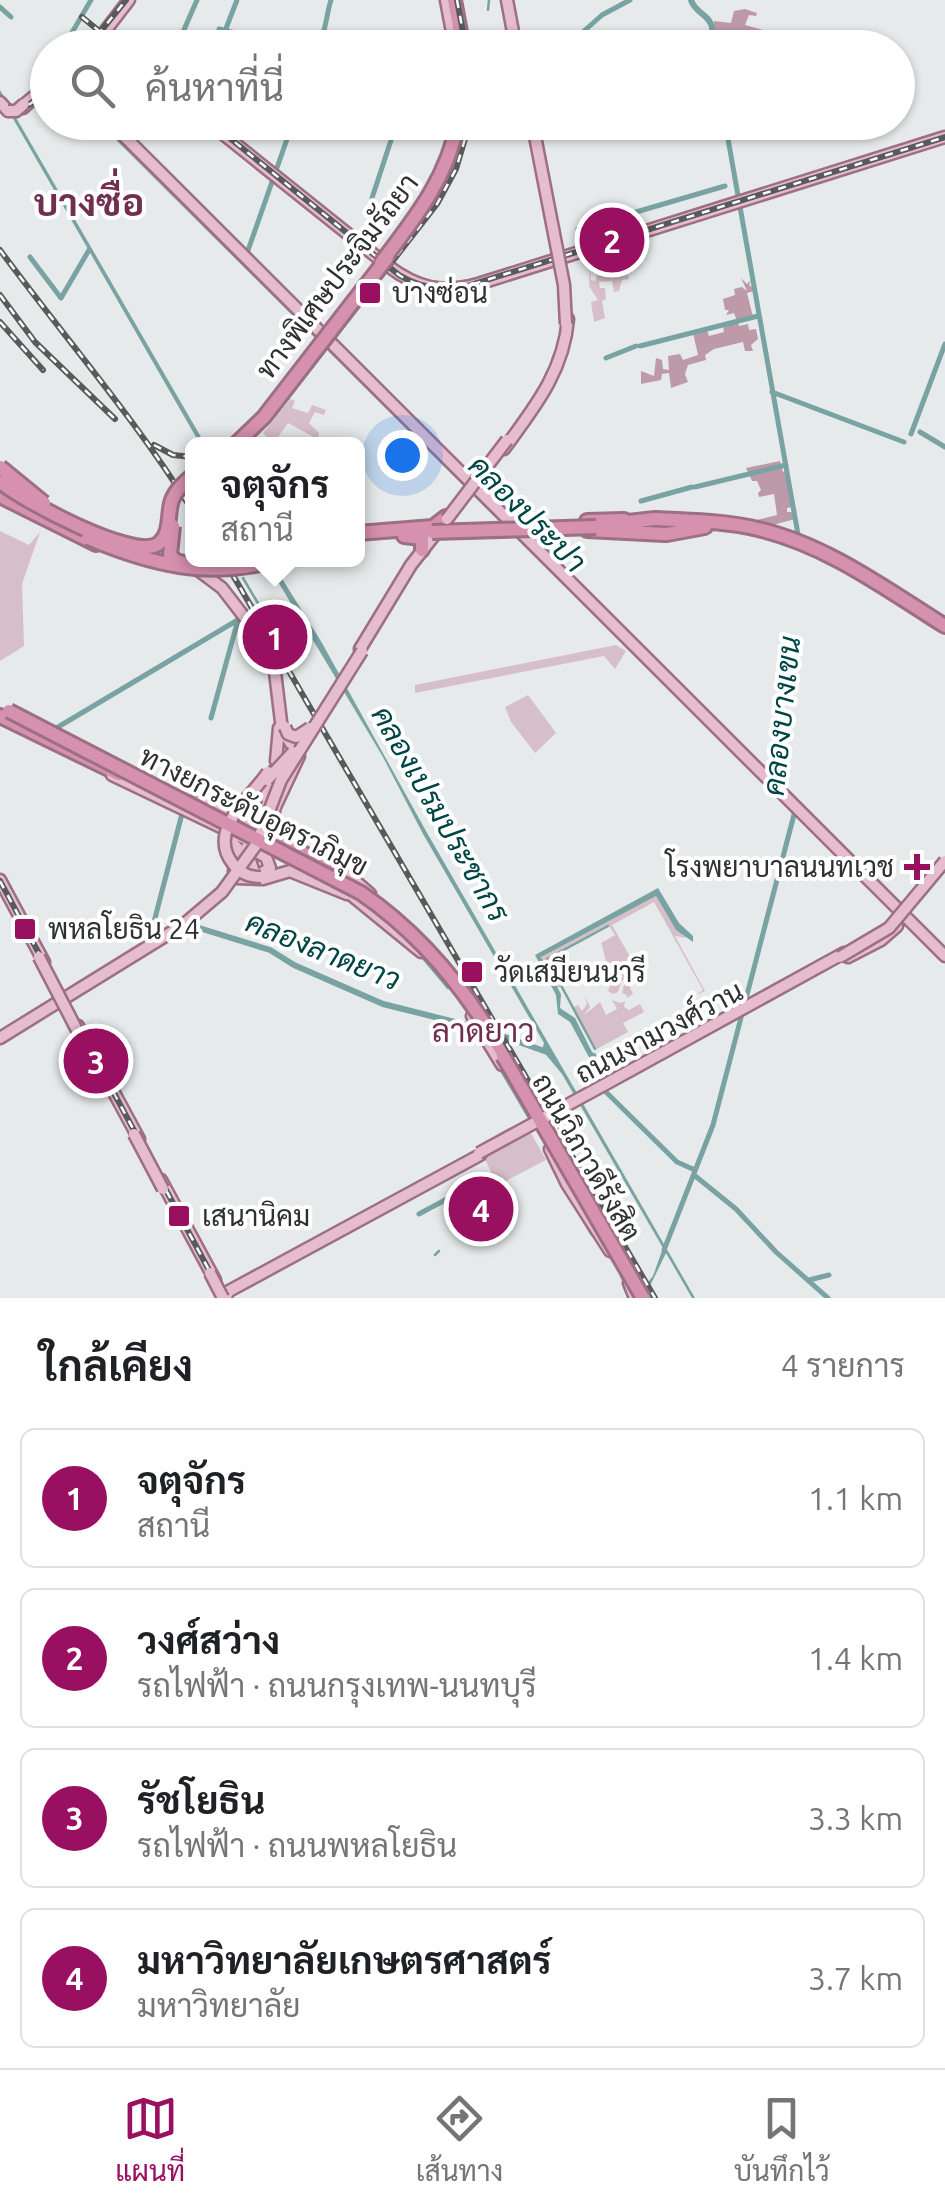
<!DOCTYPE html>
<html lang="th">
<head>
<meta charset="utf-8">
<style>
  :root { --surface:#fff; --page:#f2f2f2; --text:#202124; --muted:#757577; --line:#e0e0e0; --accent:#9a1061 }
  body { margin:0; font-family:Ubuntu,Sarabun,sans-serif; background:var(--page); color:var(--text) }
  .you { position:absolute; left:402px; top:455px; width:35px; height:35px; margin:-25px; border:8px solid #fff; border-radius:50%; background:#1a73e8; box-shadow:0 0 0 15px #1a73e833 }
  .badge { display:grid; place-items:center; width:65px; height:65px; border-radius:50%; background:var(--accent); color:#fff; font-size:32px; font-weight:700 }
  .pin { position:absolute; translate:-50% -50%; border:5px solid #fff; box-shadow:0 2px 10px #0006 }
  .popup { position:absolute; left:185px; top:437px; width:180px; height:130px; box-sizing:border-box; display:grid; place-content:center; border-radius:15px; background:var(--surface); filter:drop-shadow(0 2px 8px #0005); font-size:32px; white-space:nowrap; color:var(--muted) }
  .popup b { font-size:38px; color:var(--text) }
  .popup::after { content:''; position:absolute; left:50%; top:100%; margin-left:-20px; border:20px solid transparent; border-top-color:var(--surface) }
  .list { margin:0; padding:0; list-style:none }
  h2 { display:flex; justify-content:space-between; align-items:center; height:130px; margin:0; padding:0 40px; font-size:42px }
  h2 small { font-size:32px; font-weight:400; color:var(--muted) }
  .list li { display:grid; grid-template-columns:65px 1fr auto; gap:30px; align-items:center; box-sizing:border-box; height:140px; margin:0 20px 20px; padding:0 20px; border:2px solid var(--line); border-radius:15px }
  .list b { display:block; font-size:38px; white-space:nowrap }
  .list p { margin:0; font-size:32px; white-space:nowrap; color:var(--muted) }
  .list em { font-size:32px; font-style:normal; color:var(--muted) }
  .icon { flex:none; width:55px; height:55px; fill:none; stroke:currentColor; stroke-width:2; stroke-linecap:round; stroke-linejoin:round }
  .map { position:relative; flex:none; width:945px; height:1298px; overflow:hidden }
  .search { position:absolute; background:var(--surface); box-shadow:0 2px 8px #0004; left:30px; right:30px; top:30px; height:110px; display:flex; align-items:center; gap:25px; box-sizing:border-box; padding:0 35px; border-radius:55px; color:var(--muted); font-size:38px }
  .sheet { height:770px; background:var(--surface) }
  nav { display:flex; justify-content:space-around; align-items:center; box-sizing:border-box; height:140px; border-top:2px solid var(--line); background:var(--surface); font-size:28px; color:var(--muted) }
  nav a { display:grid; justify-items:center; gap:5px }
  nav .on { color:var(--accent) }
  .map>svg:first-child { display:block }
</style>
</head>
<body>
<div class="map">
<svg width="945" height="1298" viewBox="0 0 945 1298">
  <rect width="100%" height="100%" fill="#e6eaea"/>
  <path fill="#d6bfc8" d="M623 250 629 279 622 280 619 291 614 292 612 281 599 282 600 288H605L606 299 602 301 605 318 594 322 591 302 598 300 589 286 590 261 593 267 590 269 591 280 596 281 597 274 607 271 603 255 609 253 616 264 621 261 618 252Z
    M290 399 295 401 292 408 308 413 312 405 326 410 324 415 315 412 309 423 319 433 317 444H313L317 439 288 423 273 444 263 433Z
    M0 531 29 545 40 532 22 584 24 646 0 661Z
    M616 645 626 651 615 669 604 656 415 693V685Z
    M528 695 556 733 535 753 511 722 505 707Z
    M656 896 676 930 687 938 675 936 705 991 695 996 703 990 654 902 612 925 629 955 626 968 629 969 633 956 638 954 641 957V964L629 971 633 982 626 978 633 994 626 998 627 995 622 993 625 980H622L618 992 613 994 608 991 610 985 623 977 620 971 607 968C607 965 603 947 601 943L615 935 609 926 548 959 571 1005 561 987 557 988 542 961V956Z
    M585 996 590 1007 584 1015 600 1002 606 1015 617 1009 612 1000 621 1003 625 1001 624 1007 629 1010 640 1004 644 1012 623 1023 628 1032 595 1050 572 1008 578 1005 582 1011 587 1004Z
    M531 1133 546 1160 498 1185 483 1156Z
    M482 1171 487 1173 507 1209 479 1222 462 1197 466 1195 460 1184Z"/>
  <path fill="#be9aa9" d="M745 9 757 13 756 16 749 15 745 25 792 38 790 43 796 47 714 46V38L718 37 714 35V21L731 23 734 11Z
    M741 278 747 284 751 280 749 285 754 288V291L747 293 753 317 738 322 739 326 748 324 749 330 756 329 758 339 751 345 753 351H745L743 342 714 349 705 355 706 360 688 365 685 374 688 382 671 388 669 373 662 374 661 380 641 384V371L654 376 656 358 662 360 663 369 669 370 668 356 680 354 683 360 698 355 693 333 707 330 709 336 724 332 723 325 737 321 734 313 726 315 729 310H725L723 299 735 295 734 289 742 287 747 291Z
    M780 461 783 472 787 470 792 507 787 508V512H793L795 519 762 528 744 523 777 515 774 494 759 497 758 493 761 490 757 481H752L746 468Z"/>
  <path fill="#79a3a2" d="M0 90 205 444H200L0 96Z
    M99 123H106L794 809 791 812Z
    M273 564 322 643 426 831 695 1298H692L666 1253 649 1288 653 1298H647L649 1294 644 1287 653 1276 663 1248 562 1074 542 1050 544 1043 423 834 383 757 268 565Z
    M658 888 679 923 693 936V942L676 930 656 896 541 957 561 994 560 1008 575 1018 592 1052 598 1055 599 1058 591 1061 570 1022 558 1014 556 995 535 955Z"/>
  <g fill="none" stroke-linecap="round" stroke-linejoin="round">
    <path stroke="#79a3a2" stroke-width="2.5" d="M488 10 489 0
      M243 578 259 605
      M272 856 300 870
      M421 956 448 988
      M595 1049 547 959 608 926
      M513 1061 537 1101
      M499 1067 529 1118
      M554 1130 645 1288
      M567 1193 592 1235
      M486 1238 489 1230
      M435 1255 439 1251
      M621 1276 625 1284"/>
    <path stroke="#79a3a2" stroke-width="5" d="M0 7 11 17
      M219 29 296 48
      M225 31 237 0
      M63 48 91 0
      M176 48 197 0
      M317 48C326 34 326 15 331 0
      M565 48 602 15 630 0
      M711 48 712 27
      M725 122 799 540
      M372 198 397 122
      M578 229 725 186
      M246 256 293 122
      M30 257 61 298 89 250
      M640 346 758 316
      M606 358 636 346
      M772 392 904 442
      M920 432 945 447
      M911 434 945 344
      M695 487 786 465
      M641 501 692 487
      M211 718 238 620
      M53 730 241 618
      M154 922 183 810
      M606 1092 677 1162 695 1170
      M694 1175 736 1209 776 1252 828 1298
      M432 1207 462 1191
      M419 1214 430 1208
      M664 1250 713 1125 796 807
      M809 1280 829 1275"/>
    <path stroke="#79a3a2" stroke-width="6" d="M691 0C695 13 709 14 712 27
      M183 923 270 950 294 965 383 1004 475 1027
      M497 1034 500 1039 505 1037 547 1052"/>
    <defs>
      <path id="major" d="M446 0 455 48
        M507 0 516 48
        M104 34 121 48
        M92 48 129 0
        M44 88 23 108H20Z
        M0 102 8 111
        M110 122 945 956
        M208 122 388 266C417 288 442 294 478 284L945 137
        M504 449C534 408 564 371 568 319
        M507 516 536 519
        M194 567 222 588 252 627 275 672 282 730 299 756 275 807
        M360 649 411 565 440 528
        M276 761 279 728
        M112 775 250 841
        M192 801 235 814 262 795 271 785
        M275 803 273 822 283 838
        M267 806 275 769
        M261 826 260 809 254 805 247 807 243 813 246 822 284 848
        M227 837 239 850 234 871
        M247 847 266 857 270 868 259 875 254 872 251 863
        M327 865 354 880 370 894
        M236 878 263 879 290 871 347 894
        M0 880 44 962
        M345 890 421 952
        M848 957 881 940 897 926
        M472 1016 502 1065
        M78 1026 139 1139
        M0 1038 183 925 222 892
        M604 1085 844 953
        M550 1149 567 1184 610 1251
        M161 1180 215 1280
        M629 1283 635 1298
        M225 1298 229 1291 480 1155"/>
      <path id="highway" d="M454 0 463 48
        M0 496 96 544
        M657 519C691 521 725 521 758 529 827 545 886 589 945 626
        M587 521 624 520
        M619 523 655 519
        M587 530 665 534
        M358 533 433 527 446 517
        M667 534 705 527
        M404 536 422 538V550
        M0 716 119 774
        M278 833 294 848 333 870
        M485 1023 508 1062"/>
    </defs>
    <use href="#major" stroke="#9c6f83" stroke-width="15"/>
    <use href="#highway" stroke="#9c6f83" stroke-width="18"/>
    <use href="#major" stroke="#e6bdcf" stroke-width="10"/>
    <use href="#highway" stroke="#d691af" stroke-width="12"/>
    <defs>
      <path id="rail" d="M457 0 466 48
        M82 17 120 48
        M87 48 126 0
        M16 114 48 91
        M210 122 399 275C420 288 441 291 464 287L945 137
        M0 250C64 337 135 418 192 510
        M0 295 35 342 115 419
        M0 322 43 370
        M228 444 257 429 273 415 437 204 456 169 470 122
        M154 445 173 455 192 457
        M224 560 655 1298
        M0 881 224 1298"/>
    </defs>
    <use href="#rail" stroke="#595b5b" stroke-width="6"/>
    <use href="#rail" stroke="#fff" stroke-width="2.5" stroke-dasharray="8" stroke-linecap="butt"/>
    <defs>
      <path id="major-bridge" d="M8 111H16L24 104
        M534 131 564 285 566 324
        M447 519 507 440
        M285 727 288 734 296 737 310 728
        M267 780 293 752
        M261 877C250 877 240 874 233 864 206 830 251 798 268 772
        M222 892 256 845 281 780 362 651
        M39 957 79 1034
        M840 957 889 928 945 861
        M134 1134 163 1189
        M479 1153 604 1085
        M210 1273 223 1298"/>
      <path id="highway-bridge" d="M381 263C415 218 447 179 458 122
        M236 444 264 417 387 258
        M0 467 44 503
        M0 482C22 500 134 561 158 544 172 534 167 514 172 500 176 490 184 483 192 476
        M173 526 170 555 176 561 187 564
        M432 532 596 527
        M88 538C152 565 209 579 277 560
        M9 711 361 893C415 930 455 976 489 1031
        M503 1056 643 1298"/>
    </defs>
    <use href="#major-bridge" stroke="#9c6f83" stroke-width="15" stroke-linecap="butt"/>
    <use href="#highway-bridge" stroke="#9c6f83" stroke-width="18" stroke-linecap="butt"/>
    <use href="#major-bridge" stroke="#e6bdcf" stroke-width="10"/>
    <use href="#highway-bridge" stroke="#d691af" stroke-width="12"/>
  </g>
  <g fill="#9a1061" stroke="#fff" stroke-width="4">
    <rect x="358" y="281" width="24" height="24" rx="5"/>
    <path d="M912 852h10v10h10v10h-10v10h-10v-10h-10v-10h10z"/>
    <rect x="13" y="917" width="24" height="24" rx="5"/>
    <rect x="460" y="960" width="24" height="24" rx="5"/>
    <rect x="167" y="1204" width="24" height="24" rx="5"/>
  </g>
  <g text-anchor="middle" stroke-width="8" stroke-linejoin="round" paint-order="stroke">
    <g font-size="28" fill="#2f3030" stroke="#fff">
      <text transform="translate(337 276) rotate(-53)" y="10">ทางพิเศษประจิมรัถยา</text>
      <text transform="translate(254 811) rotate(27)" y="10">ทางยกระดับอุตราภิมุข</text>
      <text transform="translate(659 1032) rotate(-28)" y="10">ถนนงามวงศ์วาน</text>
      <text transform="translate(587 1157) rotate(60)" y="10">ถนนวิภาวดีรังสิต</text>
    </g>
    <g font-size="28" fill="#2f3030" stroke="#fff" text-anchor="start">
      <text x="392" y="303">บางซ่อน</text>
      <text x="894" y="877" text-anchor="end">โรงพยาบาลนนทเวช</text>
      <text x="48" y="939">พหลโยธิน 24</text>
      <text x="494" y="982">วัดเสมียนนารี</text>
      <text x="202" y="1226">เสนานิคม</text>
    </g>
    <g font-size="30" font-style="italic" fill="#004545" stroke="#fff">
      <text transform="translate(527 514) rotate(45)" y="10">คลองประปา</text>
      <text transform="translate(782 716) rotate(-84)" y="10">คลองบางเขน</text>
      <text transform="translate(440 814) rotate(60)" y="10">คลองเปรมประชากร</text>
      <text transform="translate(323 951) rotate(22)" y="10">คลองลาดยาว</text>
    </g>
    <g font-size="32" fill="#702f4f" stroke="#fff">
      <text x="483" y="1042">ลาดยาว</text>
    </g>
    <g font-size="38" font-weight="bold" fill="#702f4f" stroke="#fff">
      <text x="89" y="216">บางซื่อ</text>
    </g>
  </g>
</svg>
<div class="you"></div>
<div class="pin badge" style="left:275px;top:637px">1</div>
<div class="popup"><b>จตุจักร</b>สถานี</div>
<div class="pin badge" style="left:612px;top:240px">2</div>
<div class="pin badge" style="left:96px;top:1061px">3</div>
<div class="pin badge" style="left:481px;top:1209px">4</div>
<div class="search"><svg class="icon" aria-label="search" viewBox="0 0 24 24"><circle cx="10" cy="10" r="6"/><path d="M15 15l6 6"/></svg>ค้นหาที่นี่</div>
</div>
<section class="sheet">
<h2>ใกล้เคียง<small>4 รายการ</small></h2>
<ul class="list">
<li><span class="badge">1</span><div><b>จตุจักร</b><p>สถานี</p></div><em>1.1 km</em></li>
<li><span class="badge">2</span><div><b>วงศ์สว่าง</b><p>รถไฟฟ้า · ถนนกรุงเทพ-นนทบุรี</p></div><em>1.4 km</em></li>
<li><span class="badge">3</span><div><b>รัชโยธิน</b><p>รถไฟฟ้า · ถนนพหลโยธิน</p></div><em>3.3 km</em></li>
<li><span class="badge">4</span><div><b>มหาวิทยาลัยเกษตรศาสตร์</b><p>มหาวิทยาลัย</p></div><em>3.7 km</em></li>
</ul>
</section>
<nav>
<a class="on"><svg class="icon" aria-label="map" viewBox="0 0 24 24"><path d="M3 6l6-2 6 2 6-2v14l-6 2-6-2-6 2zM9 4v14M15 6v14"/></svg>แผนที่</a>
<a><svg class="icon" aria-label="directions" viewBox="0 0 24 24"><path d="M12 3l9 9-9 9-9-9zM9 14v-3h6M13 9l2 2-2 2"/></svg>เส้นทาง</a>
<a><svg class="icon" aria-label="saved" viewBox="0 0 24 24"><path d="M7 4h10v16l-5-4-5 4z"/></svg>บันทึกไว้</a>
</nav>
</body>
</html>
